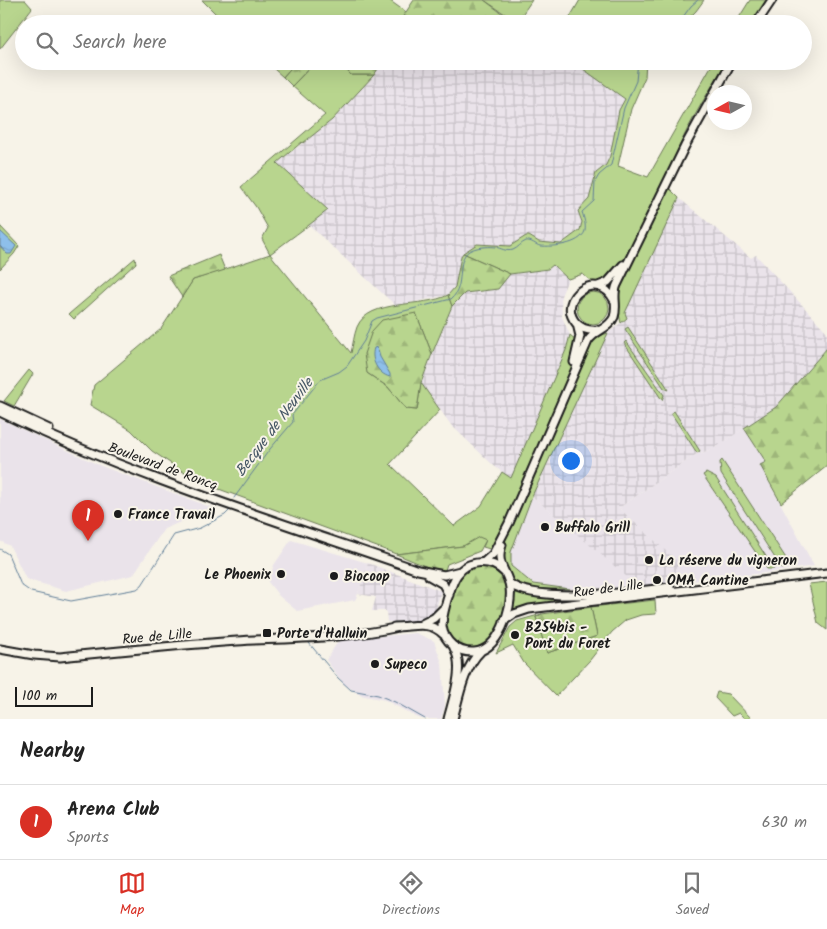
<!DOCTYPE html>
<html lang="en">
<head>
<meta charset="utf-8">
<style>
  :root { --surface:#fff; --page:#f6f6f6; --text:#222; --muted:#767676; --line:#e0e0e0; --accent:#d93025 }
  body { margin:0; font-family:Kalam,sans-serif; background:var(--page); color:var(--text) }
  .compass { position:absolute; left:707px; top:85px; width:45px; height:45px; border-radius:50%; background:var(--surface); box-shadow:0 5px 20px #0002; rotate:262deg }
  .scale { position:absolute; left:15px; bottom:12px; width:78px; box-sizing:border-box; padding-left:5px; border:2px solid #1c1c1c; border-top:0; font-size:14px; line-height:18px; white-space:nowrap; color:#1c1c1c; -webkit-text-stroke:4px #f7f3e8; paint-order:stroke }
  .you { position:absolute; left:570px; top:460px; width:18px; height:18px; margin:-12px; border:4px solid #fff; border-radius:50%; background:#1a73e8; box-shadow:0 0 0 8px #1a73e833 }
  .badge { display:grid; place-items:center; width:32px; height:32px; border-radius:50%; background:var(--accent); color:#fff; font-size:16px; font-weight:700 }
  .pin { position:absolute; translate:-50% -41px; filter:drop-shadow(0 1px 2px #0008) }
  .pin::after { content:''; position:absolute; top:26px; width:18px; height:15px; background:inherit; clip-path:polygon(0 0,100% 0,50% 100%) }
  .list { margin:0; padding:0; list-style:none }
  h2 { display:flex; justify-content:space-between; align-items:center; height:65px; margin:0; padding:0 20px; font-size:21px }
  h2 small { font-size:16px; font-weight:400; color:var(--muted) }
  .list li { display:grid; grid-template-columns:32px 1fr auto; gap:15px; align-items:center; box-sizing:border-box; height:75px; padding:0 20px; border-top:1px solid var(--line) }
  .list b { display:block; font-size:19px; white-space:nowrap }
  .list p { margin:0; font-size:16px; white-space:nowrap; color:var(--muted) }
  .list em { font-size:16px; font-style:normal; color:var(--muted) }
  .icon { flex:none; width:28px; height:28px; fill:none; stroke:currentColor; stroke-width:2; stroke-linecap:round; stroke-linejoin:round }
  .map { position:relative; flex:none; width:827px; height:719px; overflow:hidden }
  .search { position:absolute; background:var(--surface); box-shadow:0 5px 20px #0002; left:15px; right:15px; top:15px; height:55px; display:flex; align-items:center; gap:12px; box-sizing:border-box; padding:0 18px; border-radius:28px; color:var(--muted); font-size:19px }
  .sheet { height:140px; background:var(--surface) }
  nav { display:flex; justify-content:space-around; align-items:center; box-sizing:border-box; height:70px; border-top:1px solid var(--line); background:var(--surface); font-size:14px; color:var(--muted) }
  nav a { display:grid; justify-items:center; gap:2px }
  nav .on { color:var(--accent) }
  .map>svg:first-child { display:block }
</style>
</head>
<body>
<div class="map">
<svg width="827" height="719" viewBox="0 0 827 719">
  <defs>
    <pattern id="industrial-grid" width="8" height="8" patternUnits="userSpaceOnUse" patternTransform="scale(1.25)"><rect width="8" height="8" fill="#eae3ea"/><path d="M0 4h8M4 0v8" fill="none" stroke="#c8c2c8"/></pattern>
    <pattern id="forest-firs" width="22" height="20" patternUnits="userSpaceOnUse" patternTransform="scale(1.25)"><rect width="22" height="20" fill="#b8d58e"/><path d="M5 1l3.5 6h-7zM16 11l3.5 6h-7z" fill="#9eb67a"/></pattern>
    <pattern id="water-ripples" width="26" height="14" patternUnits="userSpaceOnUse" patternTransform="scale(1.25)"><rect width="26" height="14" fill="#8ebfea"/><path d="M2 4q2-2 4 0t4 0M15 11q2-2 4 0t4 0" fill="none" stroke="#7aa4c8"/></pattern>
  </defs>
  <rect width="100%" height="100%" fill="#f7f3e8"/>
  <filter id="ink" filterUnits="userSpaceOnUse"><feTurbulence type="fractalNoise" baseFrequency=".02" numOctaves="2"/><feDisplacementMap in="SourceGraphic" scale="10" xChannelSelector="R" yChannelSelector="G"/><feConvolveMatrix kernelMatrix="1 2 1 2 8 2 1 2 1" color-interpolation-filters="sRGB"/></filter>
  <g filter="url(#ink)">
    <path fill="#eae3ea" d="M0 419 101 466 213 508 164 529 133 575 66 591 26 579 10 546 0 541Z
      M744 428 766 462 760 465 814 566 774 572 680 582 677 562 619 508 695 455 713 449Z
      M532 496 624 573 639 587 570 589 533 584 511 566V552Z
      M291 540 368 563 358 594 355 600 297 611 279 596 268 582 274 565Z
      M416 633 434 641 442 663 445 706 441 719H422L416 717 385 700 360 695 343 683 326 660 339 640Z"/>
    <path fill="url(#industrial-grid)" d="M383 61H572L625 99 619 110 610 156 606 165 596 173 589 199 578 211 582 222 580 230 561 244 539 242 529 236H526L510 246 477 244 463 253 461 256 455 287 448 295 396 306 309 225 327 210 277 163 332 120 367 82Z
      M679 198 751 258 756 255 827 332V348L776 407 713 449 695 455 619 508 678 562 680 582 639 587 532 496 608 333 627 318 625 314 635 288Z
      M553 265 568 279 561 296 562 317 570 335 566 350 511 479 493 465 451 425 421 383 452 306 465 293 498 289 510 274 548 269Z
      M368 563 441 591 434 617 421 621 387 622 386 611H372L376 597 358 594Z"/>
    <path fill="#b8d58e" stroke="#6a7855" d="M0 0H25L32 8 0 49Z
      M202 0H389L407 13 398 24H226Z
      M484 0H532L517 22Z
      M580 0H704L696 11 683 24H566Z
      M750 0H767L751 24H735Z
      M265 61H297L283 77Z
      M316 61H338L351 75H374L332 120 303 143 302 142 277 163 328 210 309 225 270 254 351 353C353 344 354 335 357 327 369 298 424 308 448 295L452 306 432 354 416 313 367 373 388 387 406 409 417 410 421 383 440 410 390 464 454 526 481 506 502 472 511 478 566 350 570 335 576 340 588 345 599 336 608 333 532 496 511 552V566L533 584 570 589H526L516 585 504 563 503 553 483 547 486 540 463 546 396 554 197 481 152 451 131 430 90 405 94 385 161 329 193 280 270 254 262 239 268 228 256 207 241 187 325 115 292 86Z
      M572 61H646L645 77 631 109 618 166 648 177 714 61H727C713 84 699 107 687 130 673 158 627 269 606 281 596 286 590 281 583 274L568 279 553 265 548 269 510 274 463 253 477 244 510 246 526 236H529L539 242 561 244 580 230 582 222 578 211 589 199 596 173 606 165 610 156 619 110 625 99Z
      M669 188 679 198 625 313 627 318 621 323 618 309V291Z
      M0 226 19 246 14 254 0 269Z
      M135 258 136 263 74 319 69 314Z
      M577 308a16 16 0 1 1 32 0a16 16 0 1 1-32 0Z
      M628 327 669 390 664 388 625 329Z
      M626 341 664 395 662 400 624 343Z
      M29 370 33 374 14 406 4 401Z
      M674 411 700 451 697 453 671 413Z
      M722 460 791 566 782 569 721 474 720 462Z
      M706 473 716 478 774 569H767L703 475Z
      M827 582V630L818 623 809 584Z
      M514 591 528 595 586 597V599L544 604 511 611Z
      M655 600 656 614 641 615 626 620 612 632 590 660 556 696 524 663 513 645 496 653 510 627 517 621 542 614 536 617 547 653 597 636 591 607Z
      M717 692 728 694 752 719H745L739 713 732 716 715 698Z"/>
    <path fill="url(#forest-firs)" stroke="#6a7855" d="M414 0H484L503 14 492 24H398Z
      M297 61H316L292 86 283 77Z
      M338 61H383L374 75H351Z
      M463 253 510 274 498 289 465 293 452 306 448 295 455 287 461 256Z
      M219 255 225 270 193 280 182 297 168 276Z
      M416 313 432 354 421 383 417 410 406 409 388 387 367 373 364 354 372 331 382 320Z
      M827 348V466L781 503 760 465 766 462 744 428 776 407Z
      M479 537 486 540 480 551 447 564 445 570 430 568 396 554 463 546Z
      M477 566C538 563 494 679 454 643 438 629 449 590 461 576 466 570 471 568 477 566Z
      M591 607 597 636 547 653 536 617 542 614Z"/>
    <path fill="url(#water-ripples)" stroke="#607e98" d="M0 231 16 246 11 254H7L0 246Z
      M377 347 380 357 390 374V377C378 374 370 360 374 348Z"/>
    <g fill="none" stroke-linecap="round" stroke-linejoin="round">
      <path stroke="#607e98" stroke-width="1" d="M653 24 656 21H680L691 6 698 0
        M234 498 270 449 293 422 292 415 320 380 339 372 347 366 364 341 372 321 377 318 451 299C466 287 455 260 469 251 476 247 487 246 495 247 501 248 506 252 513 250 518 248 521 243 526 241 531 240 536 245 540 246 553 247 580 245 585 231 586 225 584 218 582 212L594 201 595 182 599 175 611 165 624 108 636 81 638 61
        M0 549 8 554 21 585 31 592 71 601 137 589 142 585 174 535 200 528 225 515 229 511
        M309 643 338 678 351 690 378 695 395 702 425 719"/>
      <defs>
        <path id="major" d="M756 24 772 0
          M598 286 608 282 623 265
          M597 330C589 331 582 329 576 323 555 298 598 268 614 300
          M574 362 580 336 577 324
          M0 406 49 429
          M0 412C133 477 278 521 418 570L444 575 460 571
          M502 545C495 565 508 571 510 588 513 609 498 651 474 652 458 653 444 642 442 626 442 617 445 608 447 600 450 592 452 582 457 575 468 559 491 559 504 572
          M484 562 493 554 509 523 588 341C595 330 609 329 614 317 618 306 612 295 617 285L685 146 732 61
          M429 576 443 584 449 595
          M509 583C533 604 638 592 670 587
          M504 621 514 614 529 609 827 573
          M422 624 434 618 443 609
          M394 627C413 627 429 620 443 634
          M0 649 34 655 60 657C118 651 178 645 237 641 291 638 346 639 399 627
          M448 719C453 699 465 667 454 648
          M453 719C459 697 464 667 481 651"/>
      </defs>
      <use href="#major" stroke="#1c1c1c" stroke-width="11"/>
      <use href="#major" stroke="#f7f3e8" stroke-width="7"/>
    </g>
  </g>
  <g fill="#1c1c1c" stroke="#f7f3e8" stroke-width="2">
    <circle cx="118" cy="514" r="5"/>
    <circle cx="545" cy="527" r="5"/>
    <circle cx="649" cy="560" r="5"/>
    <circle cx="281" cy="574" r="5"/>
    <circle cx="334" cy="576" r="5"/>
    <circle cx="657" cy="580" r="5"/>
    <rect x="262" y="628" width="10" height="10" rx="2.5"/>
    <circle cx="515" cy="635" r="5"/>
    <circle cx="375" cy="664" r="5"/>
  </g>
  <g text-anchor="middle" stroke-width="4" stroke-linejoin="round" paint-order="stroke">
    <g font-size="14" fill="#1c1c1c" stroke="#f7f3e8">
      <text transform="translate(163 466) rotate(20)" y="5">Boulevard de Roncq</text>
      <text transform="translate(608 588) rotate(-7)" y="5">Rue de Lille</text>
      <text transform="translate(157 636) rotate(-5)" y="5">Rue de Lille</text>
    </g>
    <g font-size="14" font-weight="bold" fill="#1c1c1c" stroke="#f7f3e8" text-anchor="start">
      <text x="128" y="519">France Travail</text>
      <text x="555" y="532">Buffalo Grill</text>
      <text x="659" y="565">La réserve du vigneron</text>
      <text x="271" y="579" text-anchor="end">Le Phoenix</text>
      <text x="344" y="581">Biocoop</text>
      <text x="667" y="585">OMA Cantine</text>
      <text x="525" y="632">B254bis -<tspan x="525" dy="16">Pont du Foret</tspan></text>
      <text x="277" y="638">Porte d'Halluin</text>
      <text x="385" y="669">Supeco</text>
    </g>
    <g font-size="15" font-style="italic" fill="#445564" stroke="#f7f3e8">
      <text transform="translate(274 427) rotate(-53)" y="5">Becque de Neuville</text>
    </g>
  </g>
</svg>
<svg class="compass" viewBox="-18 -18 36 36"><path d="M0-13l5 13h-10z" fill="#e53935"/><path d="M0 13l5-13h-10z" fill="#767676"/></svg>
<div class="scale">100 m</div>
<div class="you"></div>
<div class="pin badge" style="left:88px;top:541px">1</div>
<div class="search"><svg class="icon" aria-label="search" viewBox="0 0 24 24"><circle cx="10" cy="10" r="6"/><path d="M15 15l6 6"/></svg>Search here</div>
</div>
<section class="sheet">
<h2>Nearby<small></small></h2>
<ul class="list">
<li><span class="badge">1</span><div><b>Arena Club</b><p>Sports</p></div><em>630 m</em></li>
</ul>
</section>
<nav>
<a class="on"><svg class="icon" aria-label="map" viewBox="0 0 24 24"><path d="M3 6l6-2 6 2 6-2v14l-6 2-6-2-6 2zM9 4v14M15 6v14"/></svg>Map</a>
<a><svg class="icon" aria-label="directions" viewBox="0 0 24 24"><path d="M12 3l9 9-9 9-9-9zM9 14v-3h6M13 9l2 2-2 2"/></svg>Directions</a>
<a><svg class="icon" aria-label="saved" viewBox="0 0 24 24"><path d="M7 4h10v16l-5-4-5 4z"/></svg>Saved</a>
</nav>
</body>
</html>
